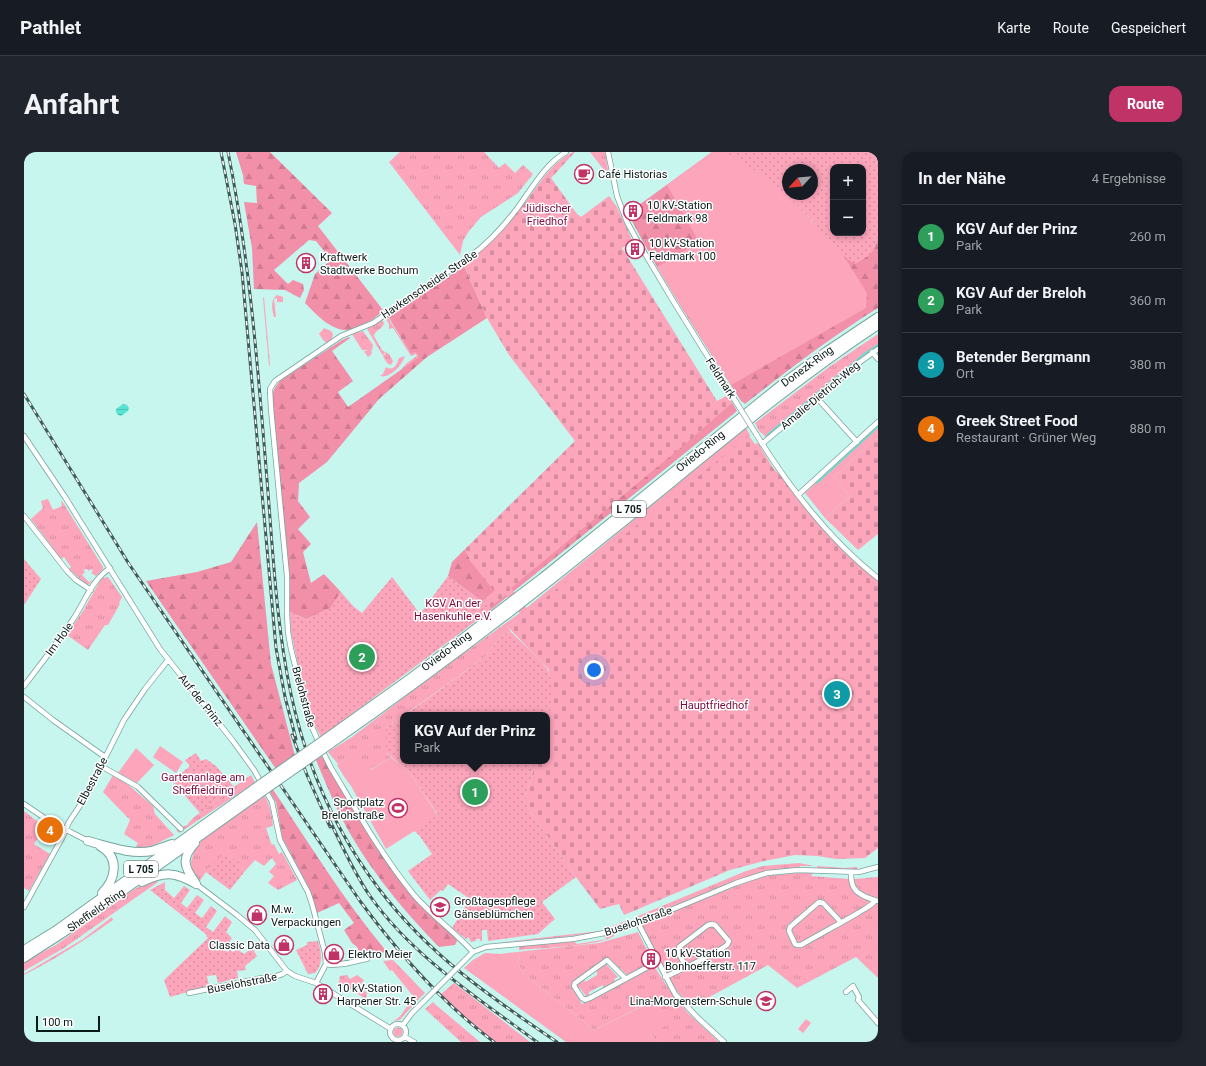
<!DOCTYPE html>
<html lang="de">
<head>
<meta charset="utf-8">
<style>
  :root { --surface:#171b24; --page:#20242c; --text:#f1f3f6; --muted:#9ea1a6; --line:#363941; --accent:#c03366 }
  body { margin:0; font-family:Roboto,sans-serif; background:var(--page); color:var(--text) }
  .controls { position:absolute; right:12px; top:12px; display:grid; overflow:hidden; border-radius:8px; box-shadow:0 2px 6px #0003 }
  .controls button { width:36px; height:36px; display:grid; place-items:center; padding:0; border:0; border-bottom:1px solid var(--line); background:var(--surface); color:var(--text); font:20px sans-serif }
  .compass { position:absolute; left:758px; top:12px; width:36px; height:36px; border-radius:50%; background:var(--surface); box-shadow:0 2px 6px #0003; rotate:244deg }
  .scale { position:absolute; left:12px; bottom:10px; width:64px; box-sizing:border-box; padding-left:4px; border:2px solid #081a18; border-top:0; font-size:11px; line-height:14px; white-space:nowrap; color:#081a18; -webkit-text-stroke:3px #fff; paint-order:stroke }
  .you { position:absolute; left:570px; top:518px; width:14px; height:14px; margin:-10px; border:3px solid #fff; border-radius:50%; background:#1a73e8; box-shadow:0 0 0 6px #1a73e833 }
  .badge { display:grid; place-items:center; width:26px; height:26px; border-radius:50%; background:var(--accent); color:#fff; font-size:13px; font-weight:700 }
  .pin { position:absolute; translate:-50% -50%; border:2px solid #fff; box-shadow:0 1px 4px #0006 }
  .popup { position:absolute; left:376px; top:560px; width:150px; height:52px; box-sizing:border-box; display:grid; place-content:center; border-radius:8px; background:var(--surface); filter:drop-shadow(0 1px 3px #0005); font-size:13px; white-space:nowrap; color:var(--muted) }
  .popup b { font-size:15px; color:var(--text) }
  .popup::after { content:''; position:absolute; left:50%; top:100%; margin-left:-8px; border:8px solid transparent; border-top-color:var(--surface) }
  .list { margin:0; padding:0; list-style:none }
  h2 { display:flex; justify-content:space-between; align-items:center; height:52px; margin:0; padding:0 16px; font-size:17px }
  h2 small { font-size:13px; font-weight:400; color:var(--muted) }
  .list li { display:grid; grid-template-columns:26px 1fr auto; gap:12px; align-items:center; box-sizing:border-box; height:64px; padding:0 16px; border-top:1px solid var(--line) }
  .list b { display:block; font-size:15px; white-space:nowrap }
  .list p { margin:0; font-size:13px; white-space:nowrap; color:var(--muted) }
  .list em { font-size:13px; font-style:normal; color:var(--muted) }
  .map { position:relative; flex:none; width:854px; height:890px; overflow:hidden; border-radius:12px }
  header { display:flex; align-items:center; gap:24px; box-sizing:border-box; height:56px; padding:0 20px; background:var(--surface); border-bottom:1px solid var(--line) }
  header strong { font-size:19px }
  nav { display:flex; gap:22px; margin-inline-start:auto; font-size:14px }
  .intro { display:flex; align-items:center; justify-content:space-between; box-sizing:border-box; height:96px; padding:0 24px }
  h1 { margin:0; font-size:28px }
  .button { padding:10px 18px; border-radius:12px; background:var(--accent); color:#fff; font-size:14px; font-weight:700 }
  main { display:flex; gap:24px; padding:0 24px }
  aside { flex:1; background:var(--surface); border-radius:12px; box-shadow:0 2px 6px #0003 }
  .map>svg:first-child { display:block }
</style>
</head>
<body>
<header>
<strong>Pathlet</strong>
<nav><a>Karte</a><a>Route</a><a>Gespeichert</a></nav>
</header>
<div class="intro"><h1>Anfahrt</h1><a class="button">Route</a></div>
<main>
<div class="map">
<svg width="854" height="890" viewBox="0 0 854 890">
  <defs>
    <pattern id="grass-tufts" width="24" height="20" patternUnits="userSpaceOnUse"><rect width="24" height="20" fill="#fca5bb"/><path d="M3 7l-1-3M5 7V3M7 7l1-3M15 17l-1-3M17 17v-4M19 17l1-3" fill="none" stroke="#d68da0"/></pattern>
    <pattern id="forest-firs" width="22" height="20" patternUnits="userSpaceOnUse"><rect width="22" height="20" fill="#f28fa9"/><path d="M5 1l3.5 6h-7zM16 11l3.5 6h-7z" fill="#ce7b91"/></pattern>
    <pattern id="cemetery-stones" width="16" height="16" patternUnits="userSpaceOnUse"><rect width="16" height="16" fill="#fca5bb"/><path d="M2 7V4a2 2 0 0 1 4 0v3zM10 15v-3a2 2 0 0 1 4 0v3z" fill="#d68da0"/></pattern>
    <pattern id="garden-dots" width="8" height="8" patternUnits="userSpaceOnUse"><rect width="8" height="8" fill="#fca5bb"/><path d="M2 2h.1M6 6h.1" fill="none" stroke="#d68da0" stroke-width="1.8" stroke-linecap="round"/></pattern>
    <pattern id="water-rules" width="6" height="5" patternUnits="userSpaceOnUse"><rect width="6" height="5" fill="#58e4d2"/><path d="M0 2.5h6" fill="none" stroke="#4bc3b4"/></pattern>
  </defs>
  <rect width="100%" height="100%" fill="#c6f6ee"/>
  <path fill="url(#grass-tufts)" d="M376 0H460L475 16 481 11 491 21 499 13 509 22 494 41 457 65 445 79 439 89 436 103 365 10Z
    M566 0H581L584 18 582 19 580 18Z
    M253 143 259 145V150H253V146L250 147 252 165H250C248 158 246 148 253 143Z
    M240 145 246 213 245 214 239 146Z
    M364 166 387 202 392 200 396 205 376 219 383 211 393 204 392 202 387 204 369 176 365 177V172L362 167Z
    M358 168 360 171C359 177 351 178 350 184L358 198 361 200 359 204 343 177Z
    M300 176 307 179 309 182 308 187 303 191 300 189 295 182Z
    M339 179 349 193 348 199 345 198 348 200 347 203 344 205 340 199 345 198H338L328 182Z
    M854 182V194L833 208 742 285 735 279 731 271 805 215Z
    M362 200 365 202 369 209 367 213 364 212 359 205Z
    M381 204C378 213 366 227 356 224L359 222 362 215C370 220 373 212 375 206Z
    M722 276 726 283 725 284 729 290 484 475 487 480 478 483 461 505 362 576V600L367 605 346 618 336 620 322 606 314 612 304 600 328 585 407 525 500 458Z
    M24 347 29 358 38 354 37 349H38L79 415V417L72 424 67 421 69 419 67 417 65 419 63 417 59 418 61 420 58 423 65 430 69 428 65 432H62L45 417 47 415 40 405 37 407 7 367 19 356 17 349Z
    M84 425 98 445 95 451 96 452 84 473H81L64 498 43 483 59 459 76 429 79 426Z
    M89 623 101 630 129 654 131 662 150 683 124 696 111 697 114 691 100 682 106 668 79 640Z
    M227 623 231 630 226 634 155 681 152 678 163 673 169 666 210 635Z
    M239 642C246 652 248 662 249 674L242 676 247 691 248 693 250 692 255 702 258 700 273 728 254 738 244 731 250 724 245 720 252 712 248 706 240 714 231 708 221 719 214 714 215 711 208 705 187 713 175 730 168 718 167 710 171 696 180 686Z
    M0 659 18 673 13 680 16 682 10 692 26 702 5 739 0 736Z
    M775 711 790 714H776V715L755 717 728 723 625 764 624 763 615 766 614 764 722 719 739 714Z
    M793 714 820 716 833 715V717H812L793 716Z
    M773 721H789L787 724 825 727C828 742 840 748 854 752V826L832 805 773 836 744 813 667 855 652 838 619 776V772L622 770 723 730 742 724Z
    M854 725V747C844 743 831 739 830 727Z
    M132 726 134 730 40 796 0 819V810L32 793 109 738Z
    M88 765 89 768C61 788 32 807 0 823V822L59 787Z
    M602 769 604 772 578 780V778Z
    M576 779V780L532 786 470 791Z
    M614 780 629 810 603 823 588 809 583 806 548 833 549 837 558 852 630 814 648 842 664 861 695 890H635L626 882 632 847 570 878 499 821 493 809 496 807 493 800 575 791Z
    M590 782V784C576 794 516 796 495 798V794L550 789 553 792 583 787 580 784Z
    M369 808 401 841 393 849 368 818 366 819 359 809Z
    M581 811 594 825 590 827 592 830 579 837V833L565 840V844H562L556 836H552L554 831 560 827 561 830 573 823V817Z
    M323 823 326 827 333 823 340 828 336 834 343 841 342 847 318 832 314 835 316 824Z
    M430 831 506 890H470L423 851 417 842Z
    M386 849 391 851 376 868 367 869C377 868 381 856 386 849Z
    M409 850 412 853 456 890H437L401 857Z
    M369.5 880a4.5 4.5 0 1 1 9 0a4.5 4.5 0 1 1-9 0Z"/>
  <path fill="url(#forest-firs)" d="M212 0H246L308 61 294 74 359 158C352 166 344 171 335 174 330 176 325 179 320 178 304 176 291 161 281 151L291 122 307 108 292 89 285 88 250 118 264 132 269 128 279 132 280 138 276 146 261 138 230 137 228 96 220 50 233 51 232 34 220 32 219 23Z
    M688 0H701L718 9 800 80 854 89V156C807 185 764 218 721 252L717 249C678 187 637 127 604 61Z
    M440 114 463 166 403 205 355 247 303 310 275 331 274 349 286 365 274 377 287 392 279 400 287 431 300 422 317 440 307 456 282 467 266 460 265 427 249 253C248 241 248 238 257 228L318 188 325 185 326 186 308 199 329 229 314 240 324 255 395 205 392 200 387 202 365 166 362 167 361 166Z
    M704 243 713 259 468 457 424 424 428 410 441 397 447 410Z
    M233 370 247 512 271 604 252 617 122 429 173 420 207 410Z
    M298 604 369 719 390 747 431 785 433 789 431 793 415 795C376 755 340 711 315 661 307 644 299 625 292 608Z
    M248 636C285 691 320 749 363 800L337 803 333 795 328 791 320 778 330 771 315 751 293 761 286 738 258 685 252 650 245 638Z"/>
  <path fill="url(#cemetery-stones)" d="M549 0H551L527 26 553 62 557 65 585 44 593 55 609 90 598 96 693 249 704 243 708 251 660 293 487 436 505 459 725 284 731 292 734 291 749 316 758 325 793 370 854 428V696L841 706 813 707 793 704 771 703 740 709 706 718 600 763 595 752 576 757 552 725 500 650 512 609H523V572L526 550 527 532 525 518 484 475 498 464 482 443 466 455 458 449 470 439 447 410 441 397 551 289 485 203 463 166 440 114C461 97 480 77 497 56 514 35 524 13 549 0Z
    M852 286 854 288V382L834 398 801 366 826 344 810 325Z"/>
  <path fill="#fca5bb" d="M688 0H701L718 9 743 26 761 41 785 65 819 103 843 141 842 156 707 233 633 115 675 90 643 33Z
    M854 274V288L852 286 810 325 826 344 801 366 781 341Z
    M136 594 159 610 152 621 129 605Z
    M112 596 130 613 113 631 94 621Z
    M367 605 386 621 414 664 362 697 327 634 321 626 313 613 322 606 328 607 336 620 344 615 347 618Z
    M493 800 496 807 493 809 499 821 570 878 633 847 645 872 626 882 635 890H542L440 816 449 808 461 801 476 802Z
    M782 867 787 871 779 881 774 877Z"/>
  <path fill="url(#garden-dots)" fill-rule="evenodd" d="M701 0H854V89H853C851 102 841 106 831 112 827 109 822 106 818 103 807 92 797 77 786 66 760 39 733 18 701 0ZM809 15H839V81H809ZM764 18H788V42H764Z
    M0 407 17 427 0 453Z
    M424 424 468 457 297 585 284 560 267 480 266 460 282 467 306 456 317 440 330 455 338 461 368 425 396 462Z
    M487 480C493 486 523 514 525 520 530 536 526 555 523 572V563H381L461 505 478 483Z
    M379 564V609H512L500 650 552 725 518 750 531 767 514 782 464 789 463 778H458V789H456V787H452V789L447 790 444 785 442 787 428 776 446 747 424 732 419 739 417 738 406 748 384 719 408 702 395 683 390 679 414 663 386 621 362 600V576Z
    M172 601 177 609 182 607 192 614 210 635 176 661 148 629 166 614 161 608Z
    M201 701 206 706 208 705 216 711 214 714 221 719 206 738 182 720 187 713Z
    M141 730V738L150 746 160 734 166 738 157 751 163 756 173 743 180 748 171 761 178 766 187 754 193 759 182 775 189 780 201 764 208 770 202 780 208 786 200 797 203 800 206 798 209 800 213 797 220 802 228 796 233 804 221 814 222 818 213 819 214 826 194 831 192 823 183 824 185 834 146 845 140 828 184 786 182 784 183 783 126 738Z
    M294 789C297 800 300 811 291 821L284 822 272 798 283 793V790Z"/>
  <path fill="url(#water-rules)" d="M99 252 103 253 105 256 104 259 97 264 94 263 92 260V257Z"/>
  <g fill="none" stroke-linecap="round" stroke-linejoin="round">
    <path stroke="#58e4d2" stroke-width="1.5" d="M743 283 840 202 854 193
      M793 331 854 275"/>
    <defs>
      <path id="street" d="M584 0 593 44 603 70 614 90 651 152 712 250
        M848 200 854 207
        M793 246 833 290
        M732 282C765 335 804 387 854 426
        M0 284 41 345 136 497 209 589 230 618 248 650 256 688 284 740 288 752 301 801 302 812 292 831
        M738 292 836 210 854 197
        M774 343 854 270
        M0 364 44 420 52 428 67 438
        M0 534C17 512 34 490 50 466 61 449 68 428 86 416
        M0 545 29 568 81 605
        M77 614 114 635 157 677
        M0 652 25 669 64 689
        M827 720C827 725 827 730 829 734 832 742 846 747 854 749
        M172 732 213 763 231 778 263 819 271 824 292 831 367 877
        M0 755 38 686 45 670 61 646 100 568 121 537 144 508
        M614 771 651 842 675 867 700 890
        M817 771 814 767 799 751 795 750 766 775 765 779 771 792 773 793H777C796 782 815 772 834 761 840 757 847 754 851 749
        M449 800C431 780 408 764 390 743 358 704 333 659 307 616L298 598 285 568 267 497 264 480 263 461V424L247 257 246 237 251 229 317 184 349 171 447 104C464 91 479 75 492 58 507 38 520 13 542 0
        M440 809 449 800 462 795 549 787 591 779 618 770 712 731 743 721 774 718 835 720 854 715
        M302 812C315 815 330 809 343 807L344 804
        M641 825C660 816 686 805 703 793L705 789 703 787 691 773 688 772 684 773 655 795 654 800 662 815
        M602 827 583 808 551 831 550 834 558 846 561 848 566 846 633 810
        M822 840 829 834 835 845 834 848 854 871
        M165 841 238 826C247 825 256 825 263 819
        M366 880a8 8 0 1 1 16 0a8 8 0 1 1-16 0Z
        M379 873 388 861 400 849
        M381 885 390 890"/>
      <path id="highway" d="M301 587 388 525 518 426 762 229 803 199 854 165
        M305 593C404 524 500 451 593 375 679 306 762 234 854 173
        M64 689C84 694 106 703 128 699 135 697 141 694 148 692
        M76 694C96 705 92 727 78 741
        M118 730C141 719 151 720 172 732
        M171 730C160 715 157 706 171 691
        M0 798 31 779 231 636
        M0 806 51 773 235 642"/>
    </defs>
    <use href="#street" stroke="#77a59d" stroke-width="6"/>
    <use href="#highway" stroke="#77a59d" stroke-width="10"/>
    <use href="#street" stroke="#fff" stroke-width="4.5"/>
    <use href="#highway" stroke="#fff" stroke-width="8"/>
    <defs>
      <path id="rail" d="M197 0 211 72 218 120 252 496 261 545 272 587
        M204 0C226 109 234 218 243 328 249 399 252 472 267 542 282 613 312 680 355 737 404 802 466 845 533 890
        M0 242 105 412 336 749C375 802 417 850 470 890
        M268 583 283 623 306 675
        M306 669C318 694 330 721 346 744 388 804 454 846 513 890"/>
    </defs>
    <use href="#rail" stroke="#415c58" stroke-width="3"/>
    <use href="#rail" stroke="#fff" stroke-width="1.5" stroke-dasharray="4.5" stroke-linecap="butt"/>
    <defs>
      <path id="street-bridge" d="M712 250 732 282
        M400 849 440 809"/>
      <path id="highway-bridge" d="M231 636 301 587
        M235 642 305 593"/>
    </defs>
    <use href="#street-bridge" stroke="#77a59d" stroke-width="6" stroke-linecap="butt"/>
    <use href="#highway-bridge" stroke="#77a59d" stroke-width="10" stroke-linecap="butt"/>
    <use href="#street-bridge" stroke="#fff" stroke-width="4.5"/>
    <use href="#highway-bridge" stroke="#fff" stroke-width="8"/>
  </g>
  <defs>
    <symbol id="cafe-ring" viewBox="-11 -11 22 22"><circle r="9.5" fill="#fff" stroke="#c03366" stroke-width="1.5"/><path d="M-5.5-4.5H6V0H3Q3 3.5 0 3.5H-2.5Q-5.5 3.5-5.5 0ZM3-3.2v2h1.7v-2ZM-6 4.5H4V6H-6Z" fill="#c03366"/></symbol>
    <symbol id="building-ring" viewBox="-11 -11 22 22"><circle r="9.5" fill="#fff" stroke="#c03366" stroke-width="1.5"/><path d="M-4-6H4V6H1V3H-1V6H-4ZM-2.5-4.3h1.7v1.8h-1.7ZM.8-4.3h1.7v1.8H.8ZM-2.5-1h1.7V.8h-1.7ZM.8-1h1.7V.8H.8Z" fill="#c03366"/></symbol>
    <symbol id="stadium-ring" viewBox="-11 -11 22 22"><circle r="9.5" fill="#fff" stroke="#c03366" stroke-width="1.5"/><path d="M0-5a6.5 5 0 1 0 0 10a6.5 5 0 1 0 0-10ZM-3.5-1.8h7v3.6h-7Z" fill="#c03366"/></symbol>
    <symbol id="school-ring" viewBox="-11 -11 22 22"><circle r="9.5" fill="#fff" stroke="#c03366" stroke-width="1.5"/><path d="M0-5L7-2L0 1L-7-2ZM-4 1L0 2.5L4 1V4Q0 6-4 4Z" fill="#c03366"/></symbol>
    <symbol id="shop-ring" viewBox="-11 -11 22 22"><circle r="9.5" fill="#fff" stroke="#c03366" stroke-width="1.5"/><path d="M-5-2.5h2.3a2.7 3.5 0 0 1 5.4 0H5L5.5 6h-11ZM-1.5-2.5h3a1.5 2.3 0 0 0-3 0Z" fill="#c03366"/></symbol>
  </defs>
  <g fill-rule="evenodd">
    <use href="#cafe-ring" x="549" y="11" width="22" height="22"/>
    <use href="#building-ring" x="598" y="48" width="22" height="22"/>
    <use href="#building-ring" x="600" y="86" width="22" height="22"/>
    <use href="#building-ring" x="271" y="100" width="22" height="22"/>
    <use href="#stadium-ring" x="363" y="645" width="22" height="22"/>
    <use href="#school-ring" x="405" y="744" width="22" height="22"/>
    <use href="#shop-ring" x="222" y="752" width="22" height="22"/>
    <use href="#shop-ring" x="249" y="782" width="22" height="22"/>
    <use href="#shop-ring" x="299" y="791" width="22" height="22"/>
    <use href="#building-ring" x="616" y="796" width="22" height="22"/>
    <use href="#building-ring" x="288" y="831" width="22" height="22"/>
    <use href="#school-ring" x="731" y="838" width="22" height="22"/>
  </g>
  <g text-anchor="middle" stroke-width="3" stroke-linejoin="round" paint-order="stroke">
    <g fill="#fff" stroke="#525f5d" stroke-width="1">
      <rect x="588" y="349" width="34" height="16" rx="3"/>
      <rect x="100" y="709" width="34" height="16" rx="3"/>
    </g>
    <g font-size="10" font-weight="bold" fill="#081a18">
      <text x="605" y="361">L 705</text>
      <text x="117" y="721">L 705</text>
    </g>
    <g font-size="11" fill="#081a18" stroke="#fff" text-anchor="start">
      <text x="574" y="26">Café Historias</text>
      <text x="623" y="57">10 kV-Station<tspan x="623" dy="13">Feldmark 98</tspan></text>
      <text x="625" y="95">10 kV-Station<tspan x="625" dy="13">Feldmark 100</tspan></text>
      <text x="296" y="109">Kraftwerk<tspan x="296" dy="13">Stadtwerke Bochum</tspan></text>
      <text x="360" y="654" text-anchor="end">Sportplatz<tspan x="360" dy="13">Brelohstraße</tspan></text>
      <text x="430" y="753">Großtagespflege<tspan x="430" dy="13">Gänseblümchen</tspan></text>
      <text x="247" y="761">M.w.<tspan x="247" dy="13">Verpackungen</tspan></text>
      <text x="246" y="797" text-anchor="end">Classic Data</text>
      <text x="641" y="805">10 kV-Station<tspan x="641" dy="13">Bonhoefferstr. 117</tspan></text>
      <text x="324" y="806">Elektro Meier</text>
      <text x="313" y="840">10 kV-Station<tspan x="313" dy="13">Harpener Str. 45</tspan></text>
      <text x="728" y="853" text-anchor="end">Lina-Morgenstern-Schule</text>
    </g>
    <g font-size="11" fill="#7c0a3b" stroke="#fff">
      <text x="523" y="60">Jüdischer<tspan x="523" dy="13">Friedhof</tspan></text>
      <text x="429" y="455">KGV An der<tspan x="429" dy="13">Hasenkuhle e.V.</tspan></text>
      <text x="690" y="557">Hauptfriedhof</text>
      <text x="179" y="629">Gartenanlage am<tspan x="179" dy="13">Sheffieldring</tspan></text>
    </g>
    <g font-size="11" fill="#081a18" stroke="#fff">
      <text transform="translate(405 132) rotate(-34)" y="4">Havkenscheider Straße</text>
      <text transform="translate(783 214) rotate(-36)" y="4">Donezk-Ring</text>
      <text transform="translate(697 226) rotate(57)" y="4">Feldmark</text>
      <text transform="translate(796 243) rotate(-40)" y="4">Amalie-Dietrich-Weg</text>
      <text transform="translate(676 299) rotate(-39)" y="4">Oviedo-Ring</text>
      <text transform="translate(35 487) rotate(-54)" y="4">Im Hole</text>
      <text transform="translate(422 499) rotate(-37)" y="4">Oviedo-Ring</text>
      <text transform="translate(280 545) rotate(75)" y="4">Brelohstraße</text>
      <text transform="translate(177 548) rotate(51)" y="4">Auf der Prinz</text>
      <text transform="translate(68 629) rotate(-62)" y="4">Elbestraße</text>
      <text transform="translate(72 758) rotate(-35)" y="4">Sheffield-Ring</text>
      <text transform="translate(614 769) rotate(-19)" y="4">Buselohstraße</text>
      <text transform="translate(218 831) rotate(-11)" y="4">Buselohstraße</text>
    </g>
  </g>
</svg>
<div class="controls">
<button>+</button>
<button>−</button>
</div>
<svg class="compass" viewBox="-18 -18 36 36"><path d="M0-13l5 13h-10z" fill="#e53935"/><path d="M0 13l5-13h-10z" fill="#9ea1a6"/></svg>
<div class="scale">100 m</div>
<div class="you"></div>
<div class="pin badge" style="left:451px;top:640px;background:#2e9e5b">1</div>
<div class="popup"><b>KGV Auf der Prinz</b>Park</div>
<div class="pin badge" style="left:338px;top:505px;background:#2e9e5b">2</div>
<div class="pin badge" style="left:813px;top:542px;background:#0f9aa8">3</div>
<div class="pin badge" style="left:26px;top:678px;background:#e8710a">4</div>
</div>
<aside>
<h2>In der Nähe<small>4 Ergebnisse</small></h2>
<ul class="list">
<li><span class="badge" style="background:#2e9e5b">1</span><div><b>KGV Auf der Prinz</b><p>Park</p></div><em>260 m</em></li>
<li><span class="badge" style="background:#2e9e5b">2</span><div><b>KGV Auf der Breloh</b><p>Park</p></div><em>360 m</em></li>
<li><span class="badge" style="background:#0f9aa8">3</span><div><b>Betender Bergmann</b><p>Ort</p></div><em>380 m</em></li>
<li><span class="badge" style="background:#e8710a">4</span><div><b>Greek Street Food</b><p>Restaurant · Grüner Weg</p></div><em>880 m</em></li>
</ul>
</aside>
</main>
</body>
</html>
